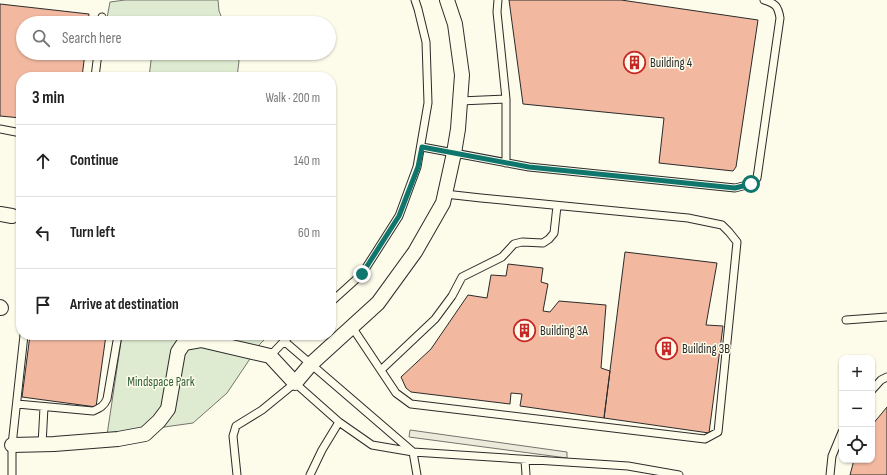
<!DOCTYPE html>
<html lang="en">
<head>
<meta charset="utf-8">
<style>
  :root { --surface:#fff; --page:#f6f6f6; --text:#222; --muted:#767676; --line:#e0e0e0 }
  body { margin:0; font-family:"Sofia Sans Condensed",sans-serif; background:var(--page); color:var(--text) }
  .controls { position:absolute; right:12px; bottom:12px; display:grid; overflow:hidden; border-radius:8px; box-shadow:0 1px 3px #0004 }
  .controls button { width:36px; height:36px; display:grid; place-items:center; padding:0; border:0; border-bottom:1px solid var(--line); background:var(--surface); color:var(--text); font:20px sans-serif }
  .stop { position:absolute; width:12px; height:12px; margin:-9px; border:3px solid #0f766e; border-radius:50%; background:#fff }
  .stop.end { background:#0f766e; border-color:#fff; box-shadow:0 1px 4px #0008 }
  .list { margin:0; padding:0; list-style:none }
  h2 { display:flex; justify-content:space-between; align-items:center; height:52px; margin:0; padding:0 16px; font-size:17px }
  h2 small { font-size:13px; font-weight:400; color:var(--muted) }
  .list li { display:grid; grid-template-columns:26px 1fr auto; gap:12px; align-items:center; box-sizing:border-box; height:72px; padding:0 16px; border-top:1px solid var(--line) }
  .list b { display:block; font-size:15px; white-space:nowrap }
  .list em { font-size:13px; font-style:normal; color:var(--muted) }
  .icon { flex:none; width:22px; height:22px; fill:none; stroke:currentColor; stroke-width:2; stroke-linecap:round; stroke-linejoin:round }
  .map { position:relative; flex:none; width:887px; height:475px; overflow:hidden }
  .search { position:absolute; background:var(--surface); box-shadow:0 1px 3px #0004; left:16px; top:16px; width:320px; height:44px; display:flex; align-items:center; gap:10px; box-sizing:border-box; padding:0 14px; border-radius:22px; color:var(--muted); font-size:15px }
  .panel { position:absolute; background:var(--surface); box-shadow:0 1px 3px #0004; left:16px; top:72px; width:320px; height:268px; border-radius:16px }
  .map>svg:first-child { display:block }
</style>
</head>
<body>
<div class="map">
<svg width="887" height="475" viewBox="0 0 887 475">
  <rect width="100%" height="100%" fill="#fdfbea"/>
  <path fill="#deebd1" stroke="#74746e" d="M125 0H218L219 11 224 23H106L110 2Z
    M152 53H236L239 61 237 77H149Z
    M122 335H269L260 344 227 393 193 423 107 435Z"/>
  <path fill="#eceadb" stroke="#74746e" d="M410 430 567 452V458L409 437Z"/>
  <path fill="#f2b8a0" stroke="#2b2b2b" d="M509 0H621L758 20 736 167 733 171 659 163 664 118 523 104Z
    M0 4 89 14 88 23H23V53H85L82 77H21V118L0 116Z
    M625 252 717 263 706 325 723 326 709 433 604 418Z
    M508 264 543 268 541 282 548 284 543 311 550 312 559 301 606 305 601 368 610 371 604 418 520 406 522 394 511 393 510 404 411 392 406 388 401 377 431 349 468 295 487 298 491 275 506 276Z
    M30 335H106L96 407 22 397Z
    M887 407V475H850L854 460H872V425Z"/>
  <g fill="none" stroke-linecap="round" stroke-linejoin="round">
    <defs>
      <path id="service" d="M498 0 497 12 506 99V163
        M101 23 102 17
        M95 77 98 53
        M460 101 506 99
        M0 129 21 133
        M422 147 529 167 735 188 751 184 757 178 780 18C778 6 776 4 764 0
        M331 302 362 274 399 216 417 167 428 103 426 42 418 9 415 0
        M846 320 887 317
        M352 327 396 393 411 404 705 439 718 432 737 242 729 232 722 225 688 218 481 198 445 194
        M270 356 290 335
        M381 370 435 319 452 296 462 277 502 257 514 244 522 242 543 243 549 239 554 233 557 206
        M872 390 881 380 887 377
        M17 404 93 411C100 408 104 406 107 399L118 335
        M42 445 44 407
        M525 460 526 475
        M12 475V445L24 335
        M237 475 233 436 236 426 262 410 295 383 339 422 372 445 413 452 284 341
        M310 475 322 450 339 422
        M417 475 413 452 628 466 679 475
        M830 475 832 456 842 432"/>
      <path id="minor" d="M0 214 12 216
        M0 307 1 308
        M12 445 54 444 118 439 145 434 159 421 168 409 178 352 184 343 201 340 270 356 295 383 311 364 378 303 415 252 443 203 454 153 458 129 462 75 455 24 447 0"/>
    </defs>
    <use href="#service" stroke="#2b2b2b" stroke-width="9"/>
    <use href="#minor" stroke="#2b2b2b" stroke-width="16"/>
    <use href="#service" stroke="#fdfbea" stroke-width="7"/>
    <use href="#minor" stroke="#fdfbea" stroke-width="14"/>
  </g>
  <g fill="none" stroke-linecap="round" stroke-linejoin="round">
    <path stroke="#0f766e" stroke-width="5" d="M362 274 399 216 418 167 422 147 529 167 735 188 751 184"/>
  </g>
  <defs>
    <symbol id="building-ring" viewBox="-11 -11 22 22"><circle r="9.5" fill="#fdfbea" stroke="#c62828" stroke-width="1.5"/><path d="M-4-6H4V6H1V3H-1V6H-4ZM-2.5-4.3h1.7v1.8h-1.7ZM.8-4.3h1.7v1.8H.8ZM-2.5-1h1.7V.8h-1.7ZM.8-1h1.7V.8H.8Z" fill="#c62828"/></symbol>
  </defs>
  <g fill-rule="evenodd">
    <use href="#building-ring" x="622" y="50" width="25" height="25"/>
    <use href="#building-ring" x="512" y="318" width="25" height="25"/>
    <use href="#building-ring" x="654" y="336" width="25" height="25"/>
  </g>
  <g text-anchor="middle" stroke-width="3" stroke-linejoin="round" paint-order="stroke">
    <g font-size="13" fill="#2b2b2b" stroke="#fdfbea" text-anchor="start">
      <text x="650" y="67">Building 4</text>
      <text x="540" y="335">Building 3A</text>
      <text x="682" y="353">Building 3B</text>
    </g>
    <g font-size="13" fill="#34623c" stroke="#fdfbea">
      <text x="161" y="386">Mindspace Park</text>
    </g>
  </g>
</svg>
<div class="controls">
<button>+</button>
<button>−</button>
<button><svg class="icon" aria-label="locate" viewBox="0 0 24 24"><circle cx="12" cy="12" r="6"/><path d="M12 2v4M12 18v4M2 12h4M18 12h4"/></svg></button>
</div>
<div class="stop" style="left:751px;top:184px"></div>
<div class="stop end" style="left:362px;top:274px"></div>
<div class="search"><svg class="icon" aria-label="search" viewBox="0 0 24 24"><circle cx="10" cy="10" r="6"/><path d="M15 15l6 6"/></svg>Search here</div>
<section class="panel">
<h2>3 min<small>Walk · 200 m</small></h2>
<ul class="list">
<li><svg class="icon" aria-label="ahead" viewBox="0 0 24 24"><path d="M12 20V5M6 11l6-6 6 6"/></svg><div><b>Continue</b></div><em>140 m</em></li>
<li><svg class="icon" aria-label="left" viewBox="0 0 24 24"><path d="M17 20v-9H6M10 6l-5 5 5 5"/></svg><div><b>Turn left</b></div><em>60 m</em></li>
<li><svg class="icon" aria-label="arrive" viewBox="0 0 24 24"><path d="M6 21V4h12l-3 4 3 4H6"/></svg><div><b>Arrive at destination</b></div></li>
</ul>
</section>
</div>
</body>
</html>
